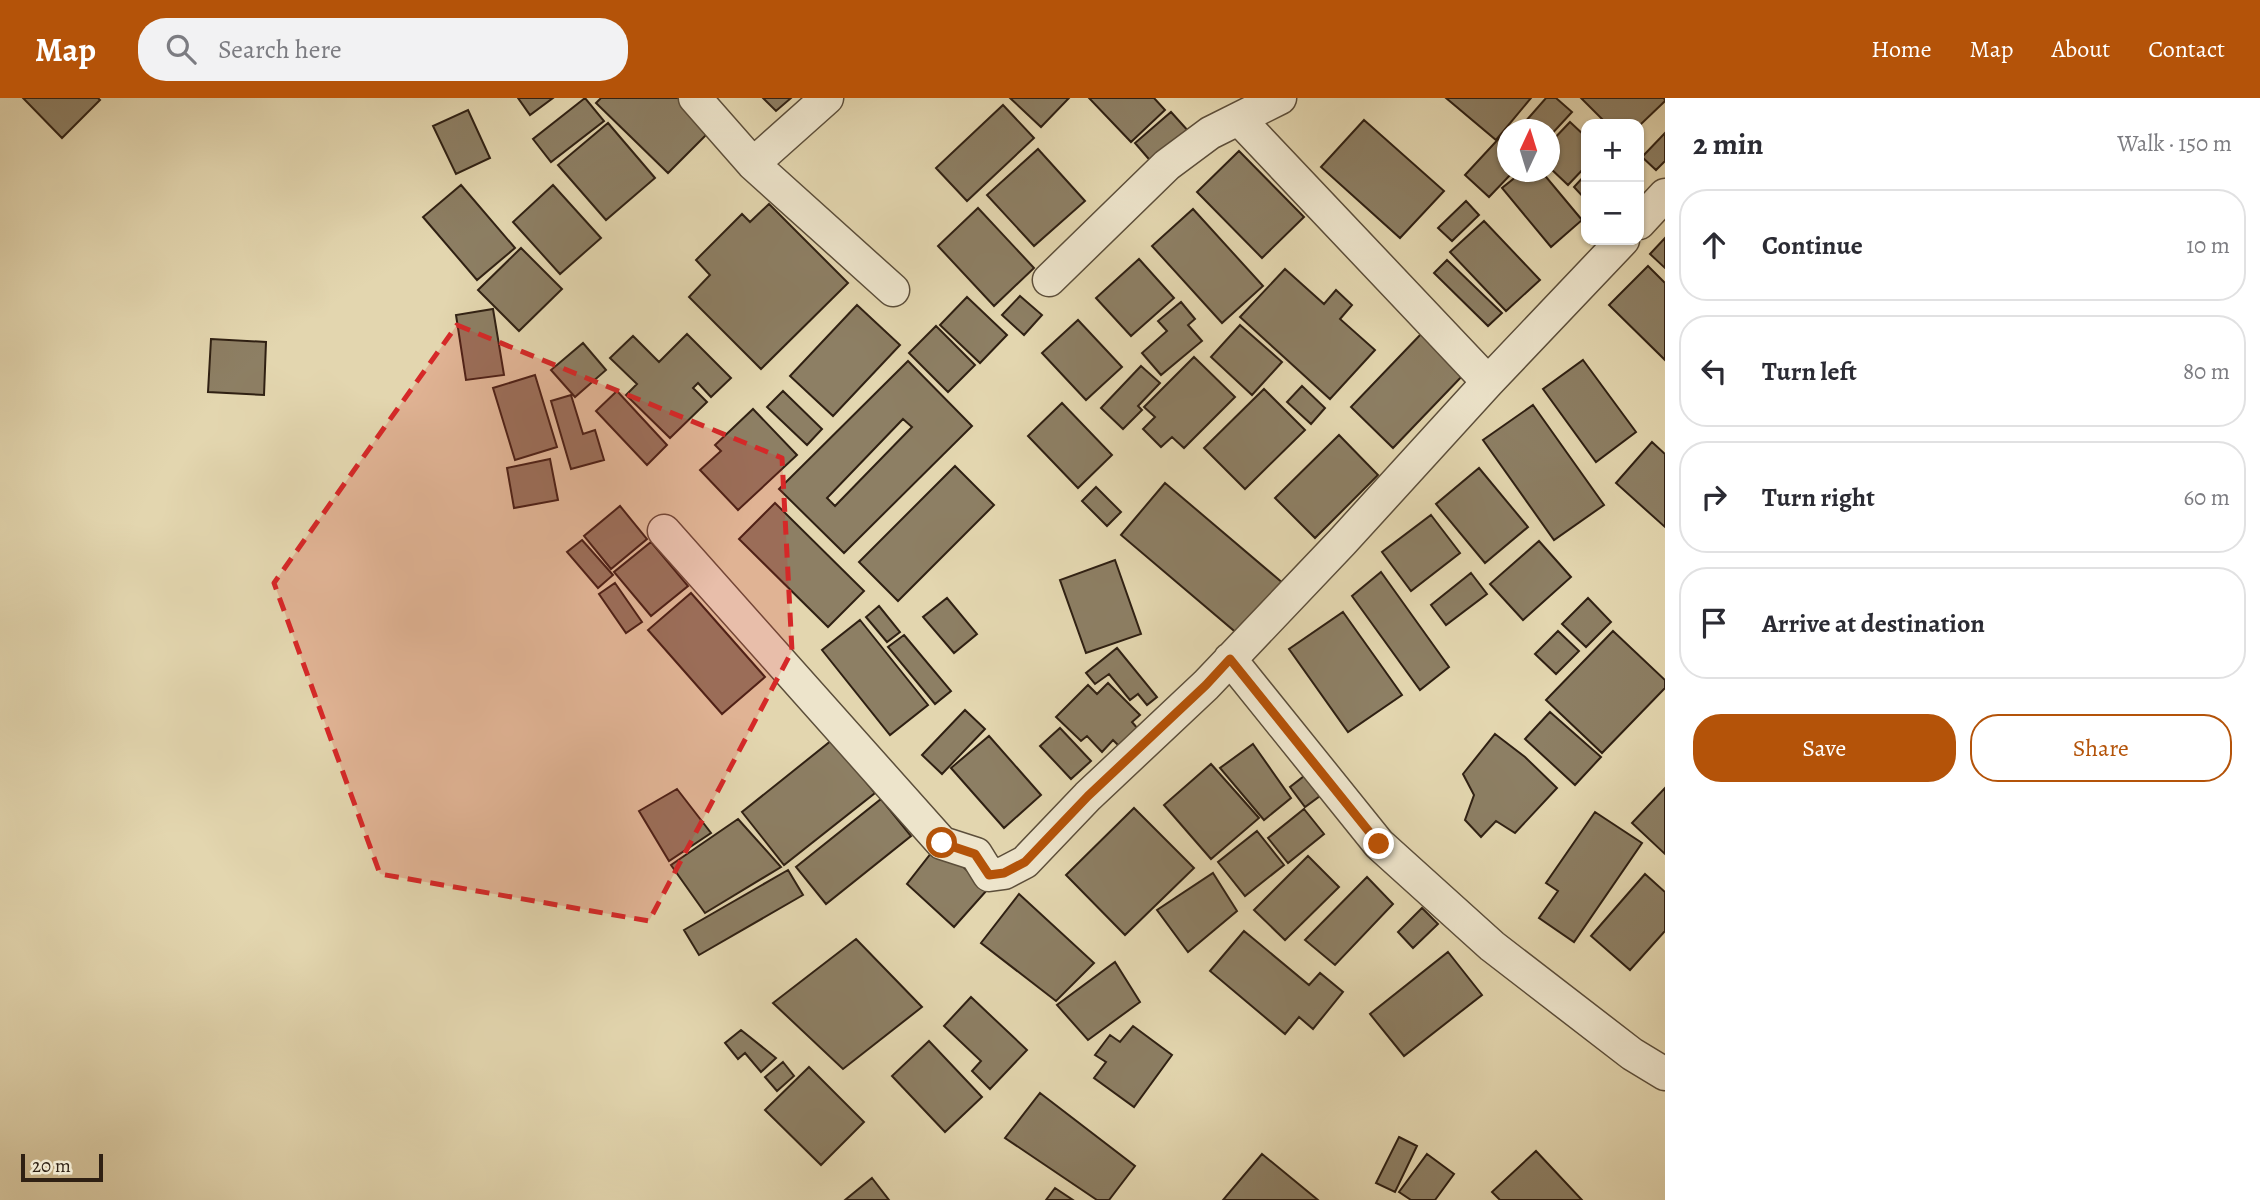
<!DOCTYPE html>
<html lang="en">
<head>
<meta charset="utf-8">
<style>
  :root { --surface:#fff; --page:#f2f2f3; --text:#2b2b33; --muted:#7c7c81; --line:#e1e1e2; --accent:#b45309 }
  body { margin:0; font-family:Alegreya,serif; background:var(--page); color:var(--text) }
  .controls { position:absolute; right:21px; top:21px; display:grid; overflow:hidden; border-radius:14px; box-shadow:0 2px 5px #0004 }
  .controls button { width:63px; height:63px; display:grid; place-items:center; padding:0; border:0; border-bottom:2px solid var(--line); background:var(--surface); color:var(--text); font:35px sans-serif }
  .compass { position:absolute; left:1497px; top:21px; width:63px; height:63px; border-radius:50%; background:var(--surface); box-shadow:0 2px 5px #0004; rotate:4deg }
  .scale { position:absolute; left:21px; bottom:18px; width:82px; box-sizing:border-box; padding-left:7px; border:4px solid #2f2013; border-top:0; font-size:19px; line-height:24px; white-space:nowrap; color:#2f2013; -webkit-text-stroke:5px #ede4cb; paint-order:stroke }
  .stop { position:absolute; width:21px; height:21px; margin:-16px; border:5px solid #b45309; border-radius:50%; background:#fff }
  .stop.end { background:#b45309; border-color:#fff; box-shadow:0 2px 7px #0008 }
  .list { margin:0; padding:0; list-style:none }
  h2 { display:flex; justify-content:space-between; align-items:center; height:91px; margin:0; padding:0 28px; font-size:30px }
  h2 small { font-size:23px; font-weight:400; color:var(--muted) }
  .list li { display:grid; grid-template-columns:46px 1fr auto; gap:21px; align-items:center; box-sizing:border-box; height:112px; margin:0 14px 14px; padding:0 14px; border:2px solid var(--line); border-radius:28px }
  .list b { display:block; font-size:26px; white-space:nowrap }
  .list em { font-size:23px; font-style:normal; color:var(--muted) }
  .actions { display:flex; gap:14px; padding:21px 28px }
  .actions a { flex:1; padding:16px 0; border:2px solid var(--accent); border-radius:28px; text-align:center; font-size:24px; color:var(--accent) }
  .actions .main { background:var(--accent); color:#fff }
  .icon { flex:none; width:38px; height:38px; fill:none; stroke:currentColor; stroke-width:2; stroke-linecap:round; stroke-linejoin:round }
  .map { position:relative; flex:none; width:1665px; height:1102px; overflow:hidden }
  header { display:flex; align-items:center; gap:42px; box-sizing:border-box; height:98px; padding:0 35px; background:var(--accent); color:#fff }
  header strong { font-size:33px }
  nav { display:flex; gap:38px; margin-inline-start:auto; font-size:24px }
  .search { width:490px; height:63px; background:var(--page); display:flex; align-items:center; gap:18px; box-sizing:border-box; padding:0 24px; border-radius:28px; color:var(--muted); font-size:26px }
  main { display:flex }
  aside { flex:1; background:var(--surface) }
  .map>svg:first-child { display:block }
</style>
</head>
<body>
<header>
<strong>Map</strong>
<div class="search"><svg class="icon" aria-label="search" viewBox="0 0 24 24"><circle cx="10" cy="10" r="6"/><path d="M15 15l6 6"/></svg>Search here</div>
<nav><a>Home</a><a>Map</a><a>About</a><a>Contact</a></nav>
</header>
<main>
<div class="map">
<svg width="1665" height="1102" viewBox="0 0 1665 1102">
  <rect width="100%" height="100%" fill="#e3d6af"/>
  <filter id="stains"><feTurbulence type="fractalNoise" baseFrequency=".00286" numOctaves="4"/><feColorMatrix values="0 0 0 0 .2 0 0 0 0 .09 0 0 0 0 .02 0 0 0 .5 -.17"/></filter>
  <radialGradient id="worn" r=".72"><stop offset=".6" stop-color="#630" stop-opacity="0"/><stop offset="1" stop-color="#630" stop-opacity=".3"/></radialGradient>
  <path fill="#8d7f64" stroke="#2f2013" stroke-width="2" fill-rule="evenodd" d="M23 0H98L100 2 62 40Z
    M518 0H553L530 17Z
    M585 0 604 23 551 64 533 41Z
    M601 0H685L714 29 668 75 596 5Z
    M763 0H791L776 13Z
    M1010 0H1069L1041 29Z
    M1089 0H1154L1165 12 1131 44Z
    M1446 0H1531L1496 42Z
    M1546 0H1556L1572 14 1549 39V32H1518Z
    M1581 0H1664L1665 3 1639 28V26H1607Z
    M1003 7 1034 40 967 103 936 70Z
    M468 12 490 60 456 76 433 28Z
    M1171 14 1190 35 1154 67 1135 45Z
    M1364 22 1444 93 1400 140 1321 69Z
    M1570 24 1586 39V68L1568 87 1549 69V46Z
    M608 25 655 80 606 122 558 67Z
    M1665 35V63L1656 72 1642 59Z
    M1503 36 1507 40V74H1513L1489 99 1465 77Z
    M1038 51 1085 103 1034 148 987 97Z
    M1239 53 1304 119 1262 160 1197 94Z
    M1522 74H1542L1582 122 1551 149 1502 90Z
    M1586 76V102L1574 89Z
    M461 87 515 150 477 182 423 119Z
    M553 87 601 140 560 176 513 124Z
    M1466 103 1479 117 1452 143 1438 130Z
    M769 106 848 185 761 271 689 199 710 177 696 162 742 116 750 124Z
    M978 110 1034 170 994 208 938 148Z
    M1193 111 1263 188 1222 225 1152 148Z
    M1484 123 1540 182 1506 213 1450 154Z
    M1665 140V170L1650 156Z
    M521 150 562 191 519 233 478 192Z
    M1139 161 1174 200 1131 238 1096 200Z
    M1447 162 1502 215 1488 228 1434 175Z
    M1648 168 1665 185V262L1609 207Z
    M1285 171 1324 206 1336 192 1352 207 1340 221 1375 252 1330 301 1240 219Z
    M1020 198 1042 217 1024 237 1002 217Z
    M967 199 1007 237 980 265 940 227Z
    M1181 204 1195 221 1188 227 1202 243 1161 277 1142 255 1167 233 1158 223Z
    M857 207 900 247 833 318 790 278Z
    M493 211 504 277 466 282 456 217Z
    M1078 222 1122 269 1086 302 1042 255Z
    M1240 227 1282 264 1252 297 1211 259Z
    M936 228 975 267 948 294 909 255Z
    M1423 234 1466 274 1393 350 1351 309Z
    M687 236 731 280 711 299 698 285 693 290 707 304 670 340 626 297 637 286 610 260 633 238 659 264Z
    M211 241 266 244 264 297 208 294Z
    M583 245 606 272 575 299 551 272Z
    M1194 259 1235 299 1184 350 1172 339 1161 349 1143 331 1155 319 1144 309Z
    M1583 262 1636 334 1596 364 1543 291Z
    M908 263 972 328 844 455 779 391ZM903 321 912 329 835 408 827 400Z
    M1141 268 1160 285 1138 308 1142 312 1123 331 1101 310Z
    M535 277 557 349 515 362 493 290Z
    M1302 288 1325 310 1311 326 1287 304Z
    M1264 291 1305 332 1245 391 1204 350Z
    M617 293 667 347 647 367 596 313Z
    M783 293 822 331 807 347 767 309Z
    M571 297 583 336 595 332 604 362 571 371 551 303Z
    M1062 305 1112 357 1078 390 1028 338Z
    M1533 307 1604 407 1554 442 1483 342Z
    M753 311 797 357 738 412 700 372 721 353 715 347Z
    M1339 337 1378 377 1315 440 1275 400Z
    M1652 344 1665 356V429L1616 385Z
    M550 361 558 402 514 410 507 370Z
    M955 368 994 407 898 503 859 464Z
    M1479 370 1528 429 1485 465 1436 406Z
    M1165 385 1284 486 1239 537 1121 437Z
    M1096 389 1121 414 1107 428 1082 403Z
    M775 405 864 493 828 529 739 441Z
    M620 408 647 441 611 471 584 438Z
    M1431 417 1460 455 1411 493 1382 454Z
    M582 442 613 477 598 490 567 454Z
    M1539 443 1571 479 1523 522 1490 486Z
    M651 444 688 488 651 518 614 474Z
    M1115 462 1141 536 1086 555 1060 482Z
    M1381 474 1449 569 1420 592 1352 498Z
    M1471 475 1487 496 1446 527 1431 507Z
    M615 485 642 524 626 535 599 496Z
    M691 495 765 579 722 616 648 532Z
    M947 500 977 536 954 555 923 519Z
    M1588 500 1611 524 1586 549 1562 526Z
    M879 508 900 534 887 544 866 519Z
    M1343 514 1402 597 1348 634 1289 551Z
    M860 522 928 607 890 637 822 552Z
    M1558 533 1579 553 1556 576 1535 556Z
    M1613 533 1665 582V590L1602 655 1546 602Z
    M904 537 951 593 935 606 888 549Z
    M1117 550 1157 599 1147 607 1138 596 1130 602 1109 576 1095 586 1086 575Z
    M1108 585 1140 617 1132 624 1138 631 1120 649 1113 642 1102 654 1087 638 1081 643 1056 619 1088 587 1097 596Z
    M965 612 985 631 942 676 922 657Z
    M1550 614 1601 659 1575 687 1525 641Z
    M1060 630 1091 663 1071 681 1040 648Z
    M1495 636 1525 659 1557 690 1515 735 1496 723 1481 739 1465 722 1474 697 1463 676Z
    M989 638 1041 697 1004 730 951 670Z
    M832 642 875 695 784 767 742 714Z
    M1253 646 1291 700 1264 722 1220 670Z
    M1211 666 1259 720 1211 761 1164 707Z
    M1308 675 1324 695 1305 709 1290 689Z
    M1665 690V756L1632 725Z
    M677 691 711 735 669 763 639 713Z
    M881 701 911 738 826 806 796 769Z
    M1134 710 1194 770 1125 837 1066 777Z
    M1304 711 1324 736 1288 765 1268 740Z
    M1595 714 1642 745 1574 844 1539 820 1558 793 1546 785Z
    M738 721 781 769 705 815 671 767Z
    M1257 733 1284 767 1245 798 1218 764Z
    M939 745 987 792 954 829 907 786Z
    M1308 758 1339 789 1285 842 1254 812Z
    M788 772 803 797 699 857 684 832Z
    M1213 775 1237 813 1188 854 1157 812Z
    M1645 776 1665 794V833L1630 872 1591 838Z
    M1367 779 1393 806 1335 867 1305 842Z
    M1019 796 1094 865 1056 903 981 845Z
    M1422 810 1438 826 1413 850 1398 834Z
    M1244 833 1309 887 1320 875 1343 894 1313 931 1299 919 1285 936 1210 873Z
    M856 841 922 909 843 971 773 905Z
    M1448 854 1482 897 1404 958 1370 916Z
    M1115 864 1140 904 1088 942 1057 907Z
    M971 899 1027 952 990 991 972 973 981 963 944 928Z
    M1133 928 1172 957 1134 1009 1094 980 1106 964 1095 957 1110 937 1120 944Z
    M741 932 776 960 761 974 745 955 738 961 725 945Z
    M929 943 982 999 945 1034 892 978Z
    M783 964 794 978 777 993 765 979Z
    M809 969 864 1024 821 1067 765 1012Z
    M1040 995 1135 1068 1109 1102H1097L1005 1040Z
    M1399 1039 1417 1048 1395 1094 1376 1085Z
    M1536 1053 1582 1102H1500L1492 1094Z
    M1262 1056 1318 1102H1223Z
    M1427 1056 1454 1076 1435 1102H1411L1399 1094Z
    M872 1080 889 1102H845Z
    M1055 1090 1073 1102H1046Z"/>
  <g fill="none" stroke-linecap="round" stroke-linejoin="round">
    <defs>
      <path id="minor" d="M695 0 753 66 893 192
        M1240 22 1488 284
        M753 66 827 0
        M1639 125 1665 97
        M1049 182 1167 67 1210 35 1280 0
        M664 433 942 745 976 756 989 777 1004 775 1025 764 1088 698 1206 587 1342 444 1488 284 1623 142
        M1230 561 1379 746 1492 848 1632 956 1665 976"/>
    </defs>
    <use href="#minor" stroke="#5c4e3a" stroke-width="35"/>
    <use href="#minor" stroke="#ede4cb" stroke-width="32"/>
  </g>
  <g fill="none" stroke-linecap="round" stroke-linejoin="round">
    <path stroke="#b45309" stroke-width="9" d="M942 745 975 756 989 777 1004 775 1025 764 1088 698 1206 587 1230 561 1379 746"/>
  </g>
  <path fill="#d62828" fill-opacity="0.2" stroke="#d62828" stroke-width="5" stroke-dasharray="14 9" stroke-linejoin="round" d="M457 227 782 360 792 553 649 823 380 776 274 485Z"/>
  <rect width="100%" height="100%" filter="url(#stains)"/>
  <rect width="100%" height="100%" fill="url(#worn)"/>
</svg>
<div class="controls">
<button>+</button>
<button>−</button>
</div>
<svg class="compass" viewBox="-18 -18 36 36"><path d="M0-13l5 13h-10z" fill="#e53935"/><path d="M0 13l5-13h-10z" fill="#7c7c81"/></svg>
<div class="scale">20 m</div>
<div class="stop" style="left:942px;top:745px"></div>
<div class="stop end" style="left:1379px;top:746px"></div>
</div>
<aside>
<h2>2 min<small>Walk · 150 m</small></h2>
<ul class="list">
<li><svg class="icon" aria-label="ahead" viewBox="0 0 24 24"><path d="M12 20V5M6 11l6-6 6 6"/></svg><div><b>Continue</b></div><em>10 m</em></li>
<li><svg class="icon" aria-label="left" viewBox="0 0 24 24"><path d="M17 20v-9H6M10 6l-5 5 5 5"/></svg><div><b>Turn left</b></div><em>80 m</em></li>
<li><svg class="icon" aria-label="right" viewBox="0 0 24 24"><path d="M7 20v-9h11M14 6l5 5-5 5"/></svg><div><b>Turn right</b></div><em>60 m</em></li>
<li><svg class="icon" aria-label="arrive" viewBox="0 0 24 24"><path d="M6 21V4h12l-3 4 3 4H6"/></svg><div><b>Arrive at destination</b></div></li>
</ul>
<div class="actions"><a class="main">Save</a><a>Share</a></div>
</aside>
</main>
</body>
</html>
